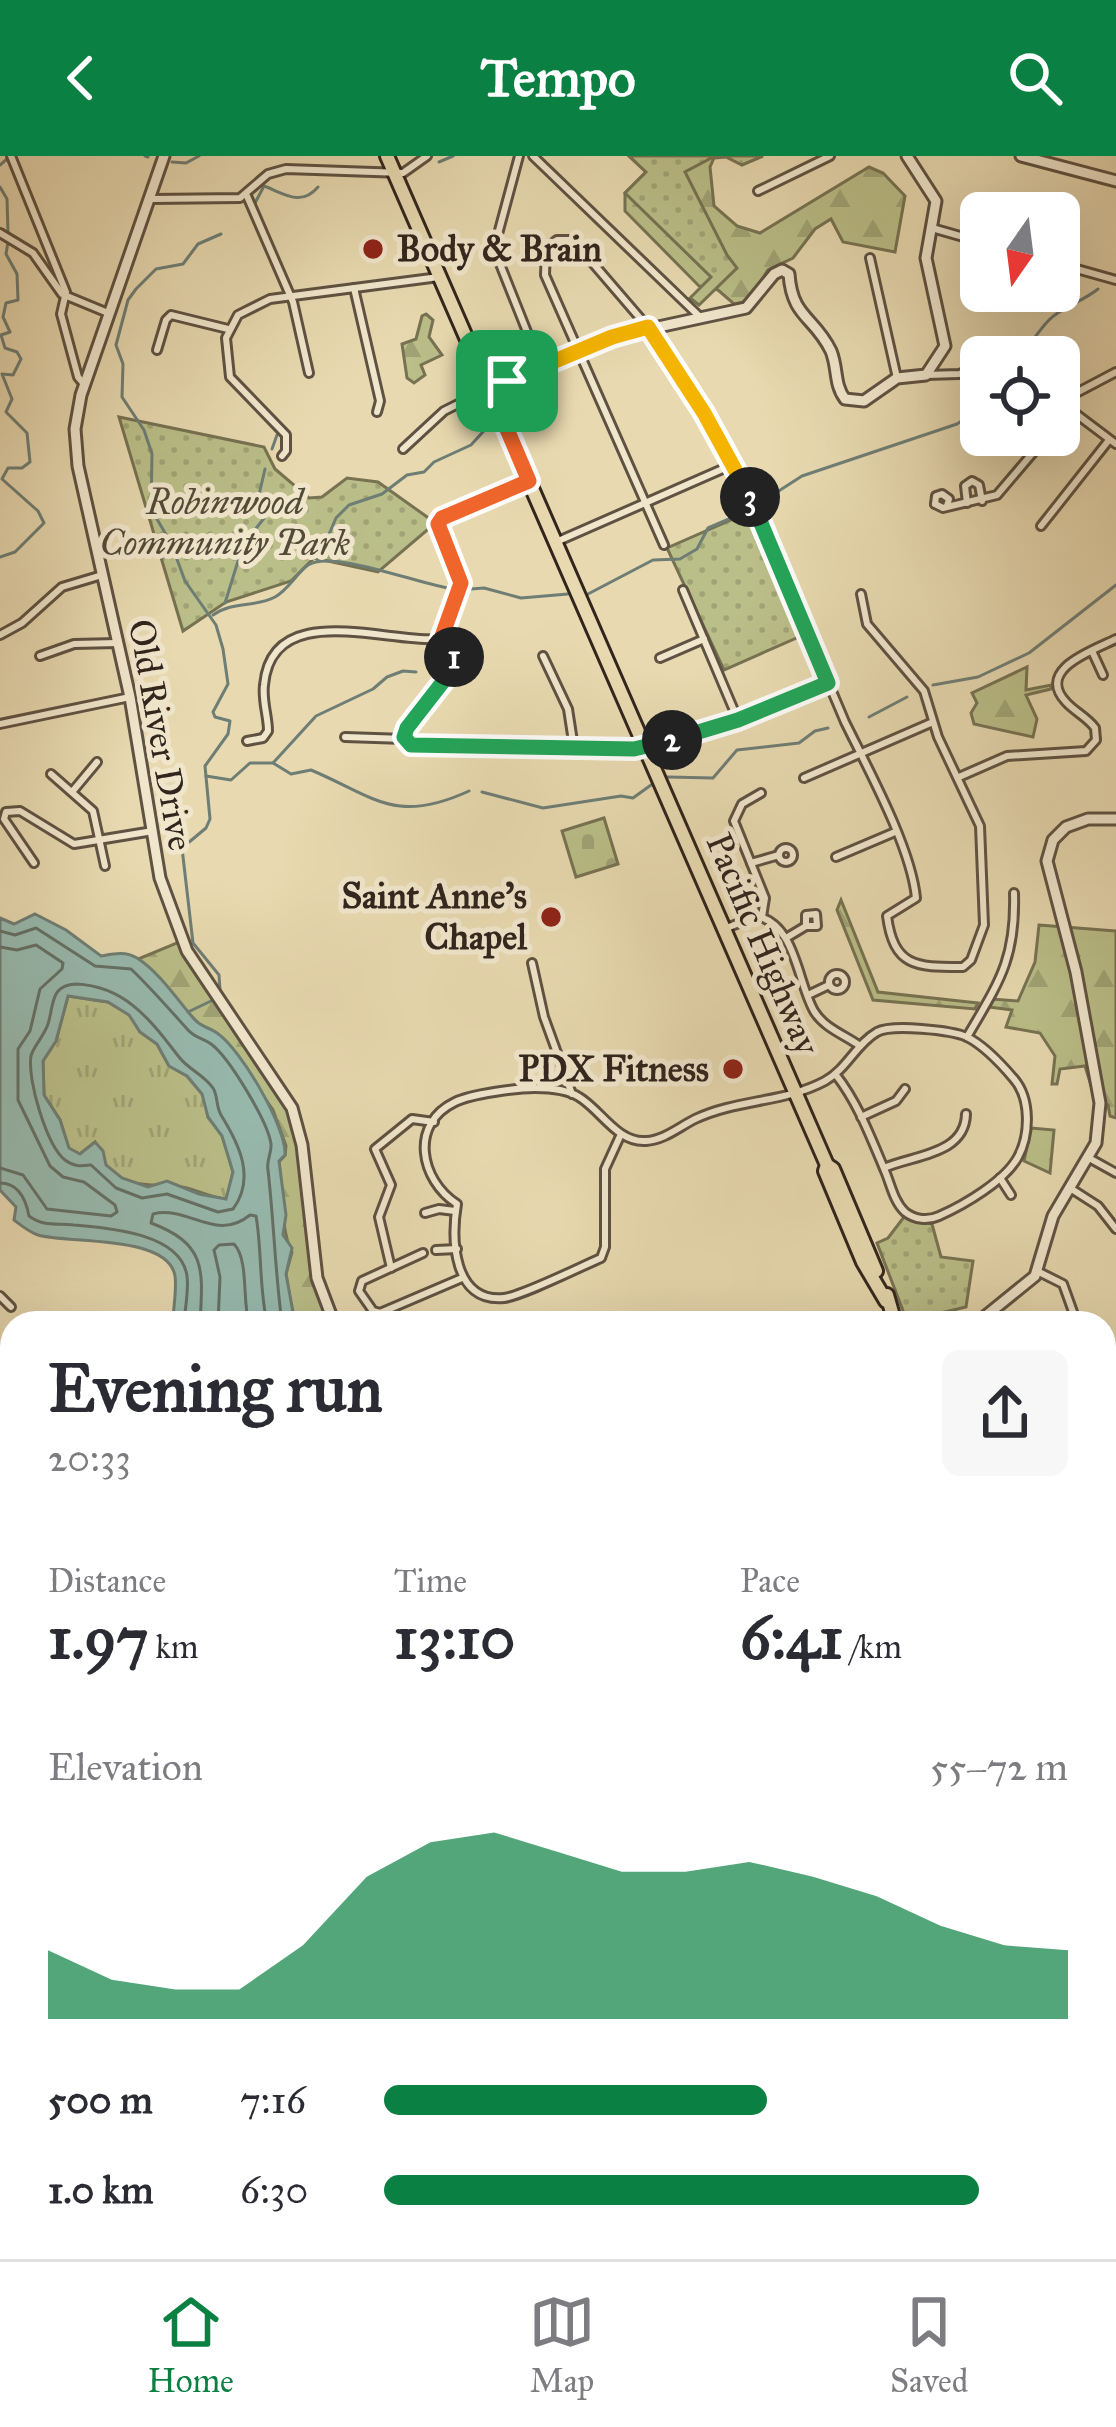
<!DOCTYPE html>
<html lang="en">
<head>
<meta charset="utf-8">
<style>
  body { margin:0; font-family:"IM FELL Great Primer",serif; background:#f7f7f7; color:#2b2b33; height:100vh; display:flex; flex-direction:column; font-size:45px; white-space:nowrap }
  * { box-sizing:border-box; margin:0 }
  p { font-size:39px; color:#7c7c81 }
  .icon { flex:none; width:66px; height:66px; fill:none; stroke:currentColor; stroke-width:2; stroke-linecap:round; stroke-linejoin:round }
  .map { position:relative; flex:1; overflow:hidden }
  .side { position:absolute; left:0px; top:1155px; width:1116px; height:948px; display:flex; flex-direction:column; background:#fff; border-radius:36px 36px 0 0; box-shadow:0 12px 48px #0002 }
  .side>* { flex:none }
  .needle { width:78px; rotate:194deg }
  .buttons { position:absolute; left:960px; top:36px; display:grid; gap:24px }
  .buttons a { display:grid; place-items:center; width:120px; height:120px; border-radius:18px; background:#fff; box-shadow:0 12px 48px #0002; font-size:60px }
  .pin { position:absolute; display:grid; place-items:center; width:102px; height:102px; color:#fff; margin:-51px; border-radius:24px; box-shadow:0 6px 18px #0006 }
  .km { position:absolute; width:60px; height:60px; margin:-30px; border-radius:50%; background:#222; color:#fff; font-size:33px; line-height:60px; text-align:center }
  .round { display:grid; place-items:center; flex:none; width:126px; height:126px; border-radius:18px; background:#f7f7f7 }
  .summary { display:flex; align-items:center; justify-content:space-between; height:204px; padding:0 48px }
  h1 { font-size:66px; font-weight:800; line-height:90px }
  .figures { display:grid; grid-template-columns:repeat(3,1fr); gap:18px; height:204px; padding:12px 48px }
  .figures div { display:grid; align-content:center }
  .figures b { font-size:60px; font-weight:800 }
  .figures small { font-size:33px; font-weight:400 }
  .figures p { font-size:33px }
  .chart { height:336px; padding:24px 48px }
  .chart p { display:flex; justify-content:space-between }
  .chart svg { width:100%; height:216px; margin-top:12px; fill:#0b8043; opacity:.7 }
  ul { padding:0 48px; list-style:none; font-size:39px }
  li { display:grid; grid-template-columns:192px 144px 1fr; align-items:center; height:90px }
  li i { height:30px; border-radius:15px; background:#0b8043 }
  header { display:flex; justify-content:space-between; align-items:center; height:156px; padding:0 48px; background:#0b8043; color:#fff; font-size:54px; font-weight:800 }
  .menu { display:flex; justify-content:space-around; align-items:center; height:168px; border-top:3px solid #e1e1e2; background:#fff; font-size:33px; color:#7c7c81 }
  .menu a { display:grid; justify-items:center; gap:6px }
  .menu .active { color:#0b8043 }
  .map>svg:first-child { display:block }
  .grass { fill:url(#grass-tufts); stroke:#767252; stroke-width:3 }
  .forest { fill:url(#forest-firs); stroke:#767252; stroke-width:3 }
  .cemetery { fill:url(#cemetery-stones); stroke:#767252; stroke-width:3 }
  .park { fill:url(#park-dots); stroke:#767252; stroke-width:3 }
  .water { fill:#97baaf; stroke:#6e7e75; stroke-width:3; fill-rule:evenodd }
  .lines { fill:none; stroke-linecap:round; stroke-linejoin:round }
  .shore { stroke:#647066; stroke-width:3 }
  .stream { stroke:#6e7e75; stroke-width:3 }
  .minor-casing { stroke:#5f5242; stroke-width:12 }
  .tertiary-casing { stroke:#5f5242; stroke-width:15 }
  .primary-casing { stroke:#31251d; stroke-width:18 }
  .minor { stroke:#f0e6cc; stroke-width:6 }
  .tertiary { stroke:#f0e6cc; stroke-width:9 }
  .primary { stroke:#e8d9b0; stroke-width:12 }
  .split-1-casing { stroke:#fff; stroke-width:24 }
  .split-2-casing { stroke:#fff; stroke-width:24 }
  .split-3-casing { stroke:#fff; stroke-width:24 }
  .split-4-casing { stroke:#fff; stroke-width:24 }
  .split-1 { stroke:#f0652b; stroke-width:15 }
  .split-2 { stroke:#22a559; stroke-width:15 }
  .split-3 { stroke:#22a559; stroke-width:15 }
  .split-4 { stroke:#f5b400; stroke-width:15 }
  .poi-dot { fill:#8f2418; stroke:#f0e6cc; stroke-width:4.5 }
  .labels { text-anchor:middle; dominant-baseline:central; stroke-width:10; stroke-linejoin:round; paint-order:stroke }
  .poi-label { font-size:36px; font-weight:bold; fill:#31251d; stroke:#f0e6cc; text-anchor:end }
  .park-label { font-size:36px; font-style:italic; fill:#534b38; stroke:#f0e6cc }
  .street-label { font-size:36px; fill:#31251d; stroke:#f0e6cc }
</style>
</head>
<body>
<header><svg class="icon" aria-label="back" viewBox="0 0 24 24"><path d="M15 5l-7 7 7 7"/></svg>Tempo<svg class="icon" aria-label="search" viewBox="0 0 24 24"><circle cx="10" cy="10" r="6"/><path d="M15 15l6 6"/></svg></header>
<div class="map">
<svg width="1116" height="2103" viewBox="0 0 1116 2103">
  <defs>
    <pattern id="grass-tufts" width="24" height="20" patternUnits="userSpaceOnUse" patternTransform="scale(3)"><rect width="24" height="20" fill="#babe88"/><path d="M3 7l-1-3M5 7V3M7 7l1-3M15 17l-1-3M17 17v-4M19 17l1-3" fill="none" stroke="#a0a375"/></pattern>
    <pattern id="forest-firs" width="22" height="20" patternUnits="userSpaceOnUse" patternTransform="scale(3)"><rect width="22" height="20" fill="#babe88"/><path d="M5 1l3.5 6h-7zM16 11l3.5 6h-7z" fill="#a0a375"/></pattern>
    <pattern id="cemetery-stones" width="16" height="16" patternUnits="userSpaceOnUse" patternTransform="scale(3)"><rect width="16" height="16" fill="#babe88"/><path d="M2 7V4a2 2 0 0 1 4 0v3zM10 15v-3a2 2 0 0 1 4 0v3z" fill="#a0a375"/></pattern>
    <pattern id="park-dots" width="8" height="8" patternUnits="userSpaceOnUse" patternTransform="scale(3)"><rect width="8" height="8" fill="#babe88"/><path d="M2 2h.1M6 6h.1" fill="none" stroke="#a0a375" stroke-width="1.8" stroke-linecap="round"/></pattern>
  </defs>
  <rect width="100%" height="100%" fill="#e8d9b0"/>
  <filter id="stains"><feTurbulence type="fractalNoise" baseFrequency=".00167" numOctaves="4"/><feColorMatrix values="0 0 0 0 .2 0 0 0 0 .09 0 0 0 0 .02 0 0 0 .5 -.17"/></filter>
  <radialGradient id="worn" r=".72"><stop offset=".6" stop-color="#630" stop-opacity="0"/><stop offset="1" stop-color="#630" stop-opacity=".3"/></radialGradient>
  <g class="grass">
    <path d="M68,840L108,846L130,859L140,876L157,888L169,910L187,920L204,940L208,961L222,979L233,1016L227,1043C211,1042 198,1034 182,1031C157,1027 127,1034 108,1012C103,1005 100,993 95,986L80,998L69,993L60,964L44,939L43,905L56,885Z"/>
    <path d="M1031,972L1054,974L1050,1017L1024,1005Z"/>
  </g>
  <g class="forest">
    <path d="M629,0H763L742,9L726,1L714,2L710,11L714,50L737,70L760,77L869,11L883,17L905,40L895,96L843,86L831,63L815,73L793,102L768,114L748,145L734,148L718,134L699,130L625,55V37L646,16Z"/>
    <path d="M426,158L433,164L429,181L442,199L421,209L425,219L414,227L407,222L402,188L416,183L422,160Z"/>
    <path d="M1027,511L1026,534L1051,529V533L1026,539L1037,563L1033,581L974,568L971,557L977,547L972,537Z"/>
    <path d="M841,744L878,836L978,847L975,853L873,844L837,754Z"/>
    <path d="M1039,769L1116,775V962L1110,960L1108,949H1097L1085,910L1060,913L1057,928H1052L1055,900L1040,877L1006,871L1012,854L989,851L992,843L1018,845L1035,806Z"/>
    <path d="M179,786L282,939L296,970L312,1101L332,1167L294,1166L286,1118L292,1096C281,1078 282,1030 279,1006L285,999L286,990L273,954L231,894L218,878L198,867L138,803Z"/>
  </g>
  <path class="cemetery" d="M604,662L618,708L576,721L562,675Z"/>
  <g class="park">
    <path d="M629,0H715L685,16L727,99L737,112L699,149L690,142L711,121L625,37L646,16Z"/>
    <path d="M119,261L264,291L275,313L309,342L322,341L347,322L378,326L430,363L432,370L378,416L314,402L291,425L226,446L183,475Z"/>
    <path d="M747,357L801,480L724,514L667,392Z"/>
    <path d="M904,1061L932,1068L941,1101L973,1105L966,1151L907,1165L877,1087L888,1082Z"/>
  </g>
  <g class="water">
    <path d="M35,758L66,774L101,800C113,798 125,795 137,802C159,816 177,843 194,863C202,872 209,871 217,877C242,894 287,973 285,999L279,1005L286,1059L283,1079L292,1092L286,1118L295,1167H173C173,1152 177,1134 175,1120C168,1078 67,1088 38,1079C29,1076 22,1070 14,1064L16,1051L0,1034V762L14,768ZM68,840L108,846L129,859L140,876L157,888L169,910L187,920L202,938L208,961L222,980L233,1016L226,1043L199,1038L167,1025L148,1031L122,1022L106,1009L103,995L95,986L80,998L69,992L60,964L44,939L43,905L56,885Z"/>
    <path d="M428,2091H512L509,2103H424Z"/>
    <path d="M618,2091H797L793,2103H615Z"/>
  </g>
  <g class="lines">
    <g class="shore">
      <path d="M0,775L15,779L36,772L95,810L131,813C151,832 169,853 188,874C195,882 203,882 211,888C229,901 268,966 271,988C272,996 266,1005 268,1014C274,1067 275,1115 282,1167"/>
      <path d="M0,791L17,794L36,789L63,807L62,813L40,833L30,875L18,893V944L50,1010L63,1021L84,1026L115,1049L117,1056L111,1060L47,1053L23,1019L0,1012"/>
      <path d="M76,828C126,830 151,865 179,901C188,913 204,919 213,932C218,940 216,951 221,959C239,988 256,1022 233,1053L218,1056L167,1038L142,1042L116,1032L91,1009C81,1010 74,1011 65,1004C47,990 27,924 31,900C33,891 44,880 48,868C54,849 50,829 76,828Z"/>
      <path d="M0,1027C19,1027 26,1044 29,1060C44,1071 56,1067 74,1069C108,1072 181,1077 187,1120C189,1134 185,1152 184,1167"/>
      <path d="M200,1167C203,1114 207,1088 151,1067L153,1058C188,1049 216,1087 250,1059L256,1060C262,1094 259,1131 267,1167"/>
      <path d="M218,1167L220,1121L214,1094L219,1089L234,1088C249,1104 242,1144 249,1167"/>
    </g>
    <g class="stream">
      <path d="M145,0L148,1"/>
      <path d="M172,6L186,7L199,0"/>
      <path d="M439,6L453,0"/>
      <path d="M0,9L7,3"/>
      <path d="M0,31L7,43L8,77"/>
      <path d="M255,47L264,30C285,38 301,51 318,31"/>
      <path d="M1017,201C1031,190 1037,176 1049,164C1060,152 1082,146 1098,133"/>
      <path d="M272,293L277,279"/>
      <path d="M760,347L802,320L957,268L981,252"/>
      <path d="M0,401L15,396L44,367L38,355L2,323L8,312H22L30,306L27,277L6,256L12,243L2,218L13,219L21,203L17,196L5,192L1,179L10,176L3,161L6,147L18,144L17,118L6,98L8,86"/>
      <path d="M318,404L336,362L349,349L382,338L407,319L424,316L434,306L471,289L491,267"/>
      <path d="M471,433L484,432L521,442L568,438"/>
      <path d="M588,438L653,404L680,403L697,393L708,372L743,357"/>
      <path d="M225,447L243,389L265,361L258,343L265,313"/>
      <path d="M213,459C232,445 254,452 275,441C289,433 296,418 308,409C332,393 421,429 453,433"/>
      <path d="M933,529L978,521L1029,497L1116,429"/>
      <path d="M869,561L907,541"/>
      <path d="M273,607L316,560L373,533L387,521L403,515L416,516"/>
      <path d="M206,620L231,624L250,607H273L291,618L311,614C375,641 395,669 469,635"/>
      <path d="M668,621L713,622L737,594L799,587L815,575L828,572"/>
      <path d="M482,636L543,652L621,640L633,642L651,629"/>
      <path d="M220,834L219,819L193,787L182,692L206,672L210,663L205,610L228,578L230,565L215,561L213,556L228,528L223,493L216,469L185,425L171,387L151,353L152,298L144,274L122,241L123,208L116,189L128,144L136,133L156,113L183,108L198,88L221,78"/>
      <path d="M188,856L211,845"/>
      <path d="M0,1595L12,1591"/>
      <path d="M268,2091L275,2103"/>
    </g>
    <g class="minor-casing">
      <g id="minor">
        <path d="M11,0L66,136L61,158L78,221L84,228"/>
        <path d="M519,0L494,93L541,211"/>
        <path d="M533,0L700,161"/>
        <path d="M758,35L830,0"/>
        <path d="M247,40L293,146L309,217"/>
        <path d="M151,43L240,42L268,18L286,13L403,17L427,0"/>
        <path d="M932,72L981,86"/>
        <path d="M0,77L33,97L62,138L108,157"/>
        <path d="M870,102L897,222"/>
        <path d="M1059,108L1116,124"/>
        <path d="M354,132L380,245L377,256"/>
        <path d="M157,194L166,164L171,159L228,173"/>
        <path d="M926,219L959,218L981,211"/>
        <path d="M1059,245L1116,288"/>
        <path d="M1061,245L1116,216"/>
        <path d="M1059,265L1069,253"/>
        <path d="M403,293L444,255L486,234"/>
        <path d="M282,300L286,295V279L230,221L226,182L238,159L270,143L439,121"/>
        <path d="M967,347L965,330L972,325L979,329L982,345"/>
        <path d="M935,348L943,352L997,339L1048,279"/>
        <path d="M935,348L936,340L942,338L949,343L947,350"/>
        <path d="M1041,370L1109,284"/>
        <path d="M556,386L734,308"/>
        <path d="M664,389L545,119L546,93L557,84H569L579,91L652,176L741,320L845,566C868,613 911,691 916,742L887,760C894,812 917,811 963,811L971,804L984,769L980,670L938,581L924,535L867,468L861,438"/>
        <path d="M683,434L738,564"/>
        <path d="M0,479L22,467L62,431L102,419"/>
        <path d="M441,483L461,427L438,368L441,362L528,325"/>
        <path d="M1092,495L1103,519"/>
        <path d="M40,500L74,488L118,487"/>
        <path d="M543,500L568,553L574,592"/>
        <path d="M660,502L704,483"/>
        <path d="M0,568L130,541"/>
        <path d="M345,581L405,583"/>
        <path d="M247,585L263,582L268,575C268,560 262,545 264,529C272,442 387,488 441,483C477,507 418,554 405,578L409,587L419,591L646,592L738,564L827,528"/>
        <path d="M51,618L93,655L105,710"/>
        <path d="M959,621L1007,600L1086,595L1096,584L1095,572C1087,561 1075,556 1066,546C1035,513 1094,494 1116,483"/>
        <path d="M804,622L933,566"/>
        <path d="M72,636L97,606"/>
        <path d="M761,637L742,648L734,665L765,742L762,761"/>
        <circle cx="786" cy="699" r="7"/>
        <path d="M836,701L895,676"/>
        <path d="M34,707L4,663L6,656L20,655L74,688L153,675"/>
        <path d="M751,707L779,699"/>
        <path d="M724,773L757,760C796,769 797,825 814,855C824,872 845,879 860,890"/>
        <path d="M786,782L806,770H817L816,758L806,759V770"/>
        <path d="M532,807L544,861L572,938"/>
        <circle cx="837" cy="826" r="8"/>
        <path d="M808,839L829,829"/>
        <path d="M967,881C999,826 1016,803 1014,737"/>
        <path d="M861,961L896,945L905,933"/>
        <path d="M621,978L605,1013V1091L601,1102C580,1111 522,1140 504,1142C453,1147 451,1083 457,1048C420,1024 409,968 455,946C471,938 517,932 535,932C549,932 568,934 579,941C601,954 617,987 646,985C664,984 679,971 695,963C737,943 784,947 825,925C847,913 856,888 877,876C892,868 951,874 967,881C983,889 1003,910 1014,923C1031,943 1030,979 1018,1001C1005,1025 964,1049 939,1060C928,1065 915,1064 905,1056C894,1046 891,1029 885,1015C871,982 858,947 836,919"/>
        <path d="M1089,1002L1116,1017"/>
        <path d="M884,1012C913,999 965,999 966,958"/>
        <path d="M1000,1022L1011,1039"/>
        <path d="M1070,1032L1098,1050L1116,1073"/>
        <path d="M425,1057L439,1053L455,1055"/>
        <path d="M436,1094L457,1093"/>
        <path d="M423,1097L362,1125L359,1135L373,1155L380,1157L462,1122"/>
        <path d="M391,1112L379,1061L391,1029L375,993L412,963L434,966"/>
        <path d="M1037,1115L1063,1128L1077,1167"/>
        <path d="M0,1140L11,1151"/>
        <path d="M0,1212L12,1210"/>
        <path d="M1104,1257L1116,1293"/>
        <path d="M8,1484L12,1490"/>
        <path d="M1104,1527L1116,1529"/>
        <path d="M0,1560L12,1554"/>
        <path d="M0,1616L12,1645"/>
        <path d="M0,1722L12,1723"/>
        <path d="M1104,1759L1116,1711"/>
        <path d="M1104,1779L1116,1782"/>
        <path d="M0,1833L12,1836"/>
        <path d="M1104,1840L1116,1843"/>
        <path d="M0,1893L12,1896"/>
        <path d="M1018,2091L1049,2103"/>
        <path d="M282,2092L311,2103"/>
        <path d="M124,2103L127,2091"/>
        <path d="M368,2103L370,2091"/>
        <path d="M553,2103L558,2091"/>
        <path d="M892,2103L897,2091"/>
        <path d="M990,2103L995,2091"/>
      </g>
    </g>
    <g class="tertiary-casing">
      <g id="tertiary">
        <path d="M164,0L81,239L75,273L78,310L130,541L160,722L187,795L292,952L302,989L317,1122L334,1167"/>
        <path d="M1021,0L1116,25"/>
        <path d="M490,233L612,181L746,152L774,118L782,114L789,118C792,162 814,160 831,195C838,212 834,229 845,243L864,245L897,222L926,219L945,190L926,102L936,45L907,0"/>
        <path d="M977,1167L1035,1120L1053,1060L1096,987L1100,947L1076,816L1047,705L1053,684L1066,671L1088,663H1116"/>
        <path d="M1104,1351L1116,1353"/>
        <path d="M0,1391L12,1399"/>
        <path d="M1104,1923L1116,1916"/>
        <path d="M0,1972L12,1921"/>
      </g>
    </g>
    <g class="primary-casing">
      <g id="primary">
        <path d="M387,0L827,1009L825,1015L863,1106L886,1145"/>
        <path d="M827,1009L833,1013L876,1115"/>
        <path d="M887,1139L895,1167"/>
        <path d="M1104,1937L1116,1974"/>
        <path d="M1104,2103L1116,2064"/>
      </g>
    </g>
    <use href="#minor" class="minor"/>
    <use href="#tertiary" class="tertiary"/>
    <use href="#primary" class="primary"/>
  </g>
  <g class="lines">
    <g class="split-1-casing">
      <path id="split-1" d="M454,501L452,491L441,483L461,427L438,368L442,362L529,325L490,233L507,225"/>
    </g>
    <g class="split-2-casing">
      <path id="split-2" d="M454,501L449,518L407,572L404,581L411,589L634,593L672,584"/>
    </g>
    <g class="split-3-casing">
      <path id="split-3" d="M672,584L738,564L828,527L750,341"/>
    </g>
    <g class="split-4-casing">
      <path id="split-4" d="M507,225L612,181L648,171L704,257L750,341"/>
    </g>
    <use href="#split-1" class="split-1"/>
    <use href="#split-2" class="split-2"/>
    <use href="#split-3" class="split-3"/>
    <use href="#split-4" class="split-4"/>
  </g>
  <g class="poi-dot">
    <circle cx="373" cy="93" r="12"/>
    <circle cx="551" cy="761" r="12"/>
    <circle cx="733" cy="913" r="12"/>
  </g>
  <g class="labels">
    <g class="poi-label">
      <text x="397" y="93" text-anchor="start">Body &amp; Brain</text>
      <text x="527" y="740">Saint Anne's<tspan x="527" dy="41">Chapel</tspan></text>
      <text x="709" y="913">PDX Fitness</text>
    </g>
    <g class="park-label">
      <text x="225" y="346">Robinwood<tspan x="225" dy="41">Community Park</tspan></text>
    </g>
    <g class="street-label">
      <text transform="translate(161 579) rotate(80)">Old River Drive</text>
      <text transform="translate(763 788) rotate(67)">Pacific Highway</text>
    </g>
  </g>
  <rect width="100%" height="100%" filter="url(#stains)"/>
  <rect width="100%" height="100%" fill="url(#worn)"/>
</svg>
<div class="buttons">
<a><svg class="needle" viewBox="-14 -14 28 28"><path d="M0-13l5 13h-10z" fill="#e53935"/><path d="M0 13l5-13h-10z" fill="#7c7c81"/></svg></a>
<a><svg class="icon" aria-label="locate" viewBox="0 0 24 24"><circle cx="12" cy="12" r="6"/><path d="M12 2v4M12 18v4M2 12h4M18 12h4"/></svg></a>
</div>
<div class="pin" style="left:507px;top:225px;background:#1e9e55"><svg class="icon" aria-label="arrive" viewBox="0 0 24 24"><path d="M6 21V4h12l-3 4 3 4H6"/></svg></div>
<b class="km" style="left:454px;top:501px">1</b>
<b class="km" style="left:672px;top:584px">2</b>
<b class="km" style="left:750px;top:341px">3</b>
<section class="side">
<div class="summary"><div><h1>Evening run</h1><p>20:33</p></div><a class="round"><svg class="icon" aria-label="share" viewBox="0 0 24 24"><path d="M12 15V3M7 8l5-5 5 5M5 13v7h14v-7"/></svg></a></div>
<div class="figures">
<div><p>Distance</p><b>1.97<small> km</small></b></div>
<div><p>Time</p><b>13:10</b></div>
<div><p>Pace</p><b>6:41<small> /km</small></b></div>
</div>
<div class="chart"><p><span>Elevation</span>55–72 m</p>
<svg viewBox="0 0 160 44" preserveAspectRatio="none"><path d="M0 44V30L10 36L20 38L30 38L40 29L50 15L60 8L70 6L80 10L90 14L100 14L110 12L120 15L130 19L140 25L150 29L160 30V44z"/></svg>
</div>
<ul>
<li><b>500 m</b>7:16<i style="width:56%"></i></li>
<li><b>1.0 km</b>6:30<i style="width:87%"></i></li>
</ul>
</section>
</div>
<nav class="menu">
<a class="active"><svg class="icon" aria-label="home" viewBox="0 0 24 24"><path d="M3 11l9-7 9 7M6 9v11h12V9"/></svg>Home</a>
<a><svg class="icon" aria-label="map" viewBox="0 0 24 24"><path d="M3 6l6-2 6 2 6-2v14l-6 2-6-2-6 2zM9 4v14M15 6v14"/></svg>Map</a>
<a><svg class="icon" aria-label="saved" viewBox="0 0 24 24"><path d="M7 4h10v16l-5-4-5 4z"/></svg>Saved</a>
</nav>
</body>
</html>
